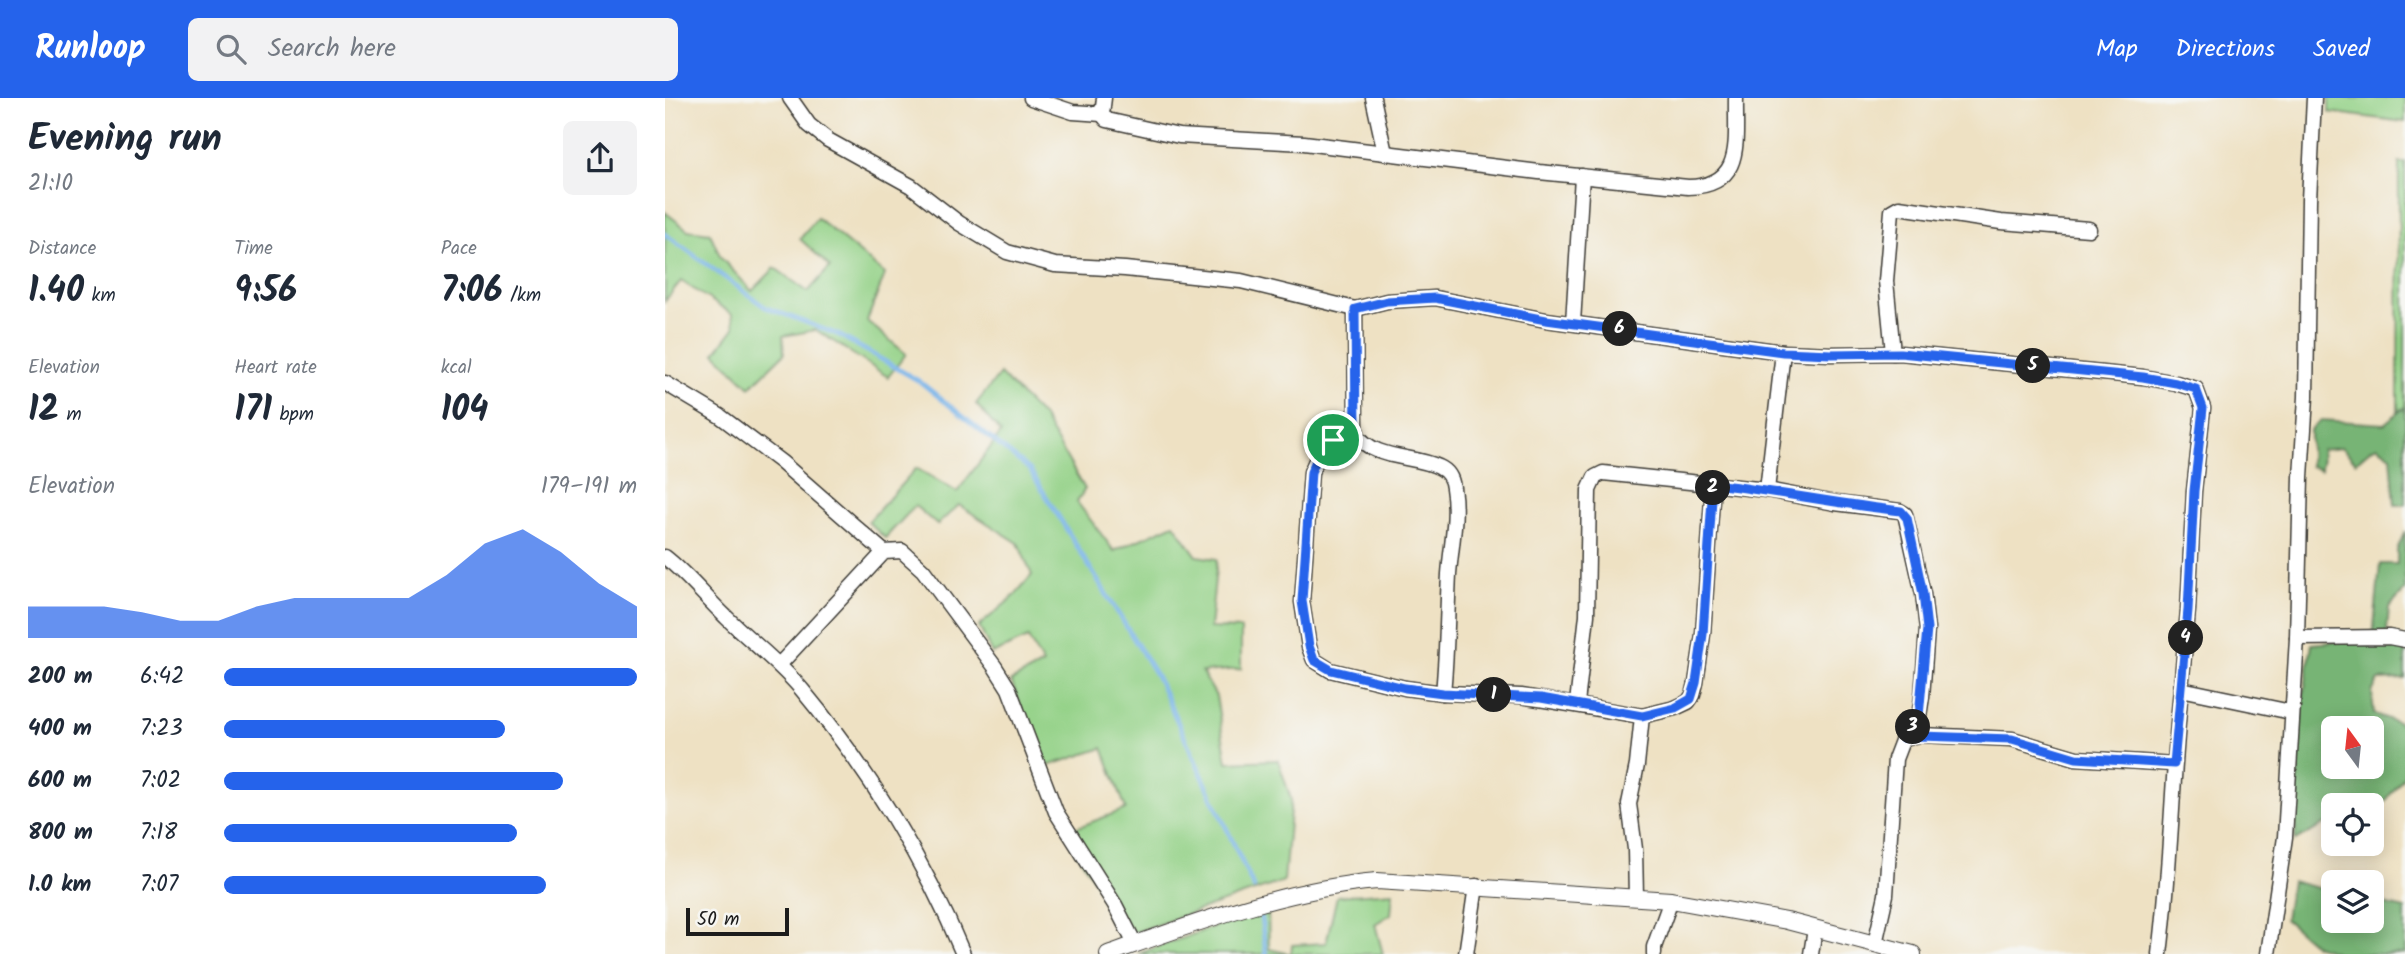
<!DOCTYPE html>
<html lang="en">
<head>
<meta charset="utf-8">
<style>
  body { margin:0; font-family:Kalam,sans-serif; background:#f2f2f3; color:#1f2937; height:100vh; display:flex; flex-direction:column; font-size:26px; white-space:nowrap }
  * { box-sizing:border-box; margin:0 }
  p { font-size:23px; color:#747a83 }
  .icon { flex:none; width:38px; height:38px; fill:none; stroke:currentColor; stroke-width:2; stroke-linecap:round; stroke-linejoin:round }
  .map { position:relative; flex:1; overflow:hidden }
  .sheet { display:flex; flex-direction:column; background:#fff; width:665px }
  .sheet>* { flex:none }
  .needle { width:46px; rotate:345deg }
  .controls { position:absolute; left:1656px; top:618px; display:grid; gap:14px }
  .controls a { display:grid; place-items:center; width:63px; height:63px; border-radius:10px; background:#fff; box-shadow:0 4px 18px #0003; font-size:35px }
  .scale { position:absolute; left:21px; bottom:18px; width:103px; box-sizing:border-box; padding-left:7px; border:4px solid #1c1c1c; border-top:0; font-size:19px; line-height:24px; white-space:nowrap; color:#1c1c1c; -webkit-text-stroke:5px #f6f6f2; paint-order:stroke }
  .pin { position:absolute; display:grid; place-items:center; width:60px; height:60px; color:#fff; margin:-30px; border:4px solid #fff; border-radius:50%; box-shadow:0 2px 7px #0007 }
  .km { position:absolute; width:35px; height:35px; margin:-18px; border-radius:50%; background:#222; color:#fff; font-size:19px; line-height:35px; text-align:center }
  .round { display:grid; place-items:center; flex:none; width:74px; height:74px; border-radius:10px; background:#f2f2f3 }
  .headline { display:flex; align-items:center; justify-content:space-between; height:119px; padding:0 28px }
  h1 { font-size:38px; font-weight:700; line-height:52px }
  .figures { display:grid; grid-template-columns:repeat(3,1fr); gap:10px; height:119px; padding:7px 28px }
  .figures div { display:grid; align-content:center }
  .figures b { font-size:35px; font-weight:700 }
  .figures small { font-size:19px; font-weight:400 }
  .figures p { font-size:19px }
  .chart { height:196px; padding:14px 28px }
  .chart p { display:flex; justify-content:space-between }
  .chart svg { width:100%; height:126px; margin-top:7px; fill:#2563eb; opacity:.7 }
  ul { padding:0 28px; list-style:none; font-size:23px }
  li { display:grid; grid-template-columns:112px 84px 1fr; align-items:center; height:52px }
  li i { height:18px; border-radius:9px; background:#2563eb }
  header { display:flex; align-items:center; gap:42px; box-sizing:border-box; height:98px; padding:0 35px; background:#2563eb; color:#fff }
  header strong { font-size:33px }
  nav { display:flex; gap:38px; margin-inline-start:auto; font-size:24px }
  .search { width:490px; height:63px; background:#f2f2f3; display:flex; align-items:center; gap:18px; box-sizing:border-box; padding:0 24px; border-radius:10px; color:#747a83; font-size:26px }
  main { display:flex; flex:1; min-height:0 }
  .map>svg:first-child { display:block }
  .green { fill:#94d288; stroke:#587752; stroke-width:2 }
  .forest { fill:#77b474; stroke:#4a6848; stroke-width:2; fill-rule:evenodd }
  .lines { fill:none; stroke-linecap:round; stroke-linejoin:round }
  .stream { stroke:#77b3e9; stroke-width:4.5 }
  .minor-casing { stroke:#3c3a35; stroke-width:17 }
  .tertiary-casing { stroke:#3c3a35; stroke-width:18 }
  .minor { stroke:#fff; stroke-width:14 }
  .tertiary { stroke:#fff; stroke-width:16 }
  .route-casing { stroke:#fff; stroke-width:14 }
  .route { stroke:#2563eb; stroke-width:9 }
</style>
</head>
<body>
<header>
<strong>Runloop</strong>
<div class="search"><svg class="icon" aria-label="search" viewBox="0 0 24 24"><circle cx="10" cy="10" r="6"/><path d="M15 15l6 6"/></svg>Search here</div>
<nav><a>Map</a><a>Directions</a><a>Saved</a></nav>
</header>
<main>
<section class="sheet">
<div class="headline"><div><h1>Evening run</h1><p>21:10</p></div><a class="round"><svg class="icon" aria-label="share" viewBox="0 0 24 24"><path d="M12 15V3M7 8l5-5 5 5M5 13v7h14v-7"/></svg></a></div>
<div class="figures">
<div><p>Distance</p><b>1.40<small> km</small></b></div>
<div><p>Time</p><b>9:56</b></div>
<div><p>Pace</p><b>7:06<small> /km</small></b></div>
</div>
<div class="figures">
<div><p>Elevation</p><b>12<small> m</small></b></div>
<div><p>Heart rate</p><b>171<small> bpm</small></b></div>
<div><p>kcal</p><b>104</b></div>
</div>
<div class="chart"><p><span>Elevation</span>179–191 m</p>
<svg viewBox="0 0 160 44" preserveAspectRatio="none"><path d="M0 44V33L10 33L20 33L30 35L40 38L50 38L60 33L70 30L80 30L90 30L100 30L110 22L120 11L130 6L140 14L150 25L160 33V44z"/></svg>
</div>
<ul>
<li><b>200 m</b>6:42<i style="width:100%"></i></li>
<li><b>400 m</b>7:23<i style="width:68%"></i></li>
<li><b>600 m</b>7:02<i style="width:82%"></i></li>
<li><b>800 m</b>7:18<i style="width:71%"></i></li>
<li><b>1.0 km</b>7:07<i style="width:78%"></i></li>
</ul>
</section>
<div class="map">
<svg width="1740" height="856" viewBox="0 0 1740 856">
  <rect width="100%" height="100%" fill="#f6f6f2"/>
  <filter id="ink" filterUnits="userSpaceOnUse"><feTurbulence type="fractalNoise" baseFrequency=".0143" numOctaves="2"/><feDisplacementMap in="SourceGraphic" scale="14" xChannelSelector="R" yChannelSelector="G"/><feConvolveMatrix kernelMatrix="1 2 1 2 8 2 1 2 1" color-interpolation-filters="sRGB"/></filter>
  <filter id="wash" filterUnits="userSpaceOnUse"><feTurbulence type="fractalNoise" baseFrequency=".00686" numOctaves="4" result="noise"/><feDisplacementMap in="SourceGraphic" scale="28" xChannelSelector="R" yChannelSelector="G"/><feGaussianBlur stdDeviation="1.57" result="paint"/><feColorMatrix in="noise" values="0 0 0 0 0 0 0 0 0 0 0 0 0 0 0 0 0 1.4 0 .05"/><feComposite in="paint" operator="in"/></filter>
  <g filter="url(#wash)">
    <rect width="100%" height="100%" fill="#eee1c3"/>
    <g class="green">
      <path d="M1664,0H1740V24L1664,14Z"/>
      <path d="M1734,65H1740V309L1733,313Z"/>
      <path d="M0,114L23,132L45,135L56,160L87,193L110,170L143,194L165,169L135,141L152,120L220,176L202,223L241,256L223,279L151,232L118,238L119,256L85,289L50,255L69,230L67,216L16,183L0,203Z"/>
      <path d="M335,276L377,318L420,391L412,404L449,453L509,426L532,458L552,461L545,530L576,531V571L537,574L551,598L562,664L613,662L626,701L619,783L462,837L400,734L461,711L438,650L380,669L346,583L378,566L363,540L327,556L314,528L348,499L367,477L353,445L294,407L272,427L250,408L220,440L203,424L251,370L292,394L336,335L311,306Z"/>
      <path d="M728,794L726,816L710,826L718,856H473L568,822L603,813L604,851L626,856L627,847L661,845L672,798Z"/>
    </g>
    <g class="forest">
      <path d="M1740,309V407H1730L1726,358L1712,348L1706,351L1691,364L1677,350L1657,352L1656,372L1645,368V332L1656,322L1719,326Z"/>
      <path d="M1740,433V492L1724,510L1721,544L1740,553V581L1714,582L1707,594L1709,616L1740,627V677L1716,709L1706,710V707H1668V722L1630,743L1635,619L1647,546L1708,540L1715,466H1732V452ZM1668,630H1706V668H1668Z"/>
      <path d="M1626,783L1668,794V822H1706V803L1740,811V856H1675L1650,847L1620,821Z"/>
    </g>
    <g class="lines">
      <g class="stream">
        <path d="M0,136L100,209L174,237L254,283L365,372L491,577L589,790"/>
        <path d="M595,813L601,856"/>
      </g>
    </g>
  </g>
  <g filter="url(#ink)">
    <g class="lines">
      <g class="minor-casing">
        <g id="minor">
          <path d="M125,0L144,27L163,42L246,88L294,125L342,154L390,167L460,171L576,183L690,211"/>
          <path d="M366,0L408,14L437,16"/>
          <path d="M439,0L437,16L442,22L514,38L639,45L874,74L1023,89C1080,88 1070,43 1071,0"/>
          <path d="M708,0L720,55"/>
          <path d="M908,225L917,78"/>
          <path d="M1118,254L1166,256L1235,255L1478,279L1511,285L1531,291L1538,310L1529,393L1523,512L1516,591L1626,614"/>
          <path d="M1228,255L1221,183L1227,113L1234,109L1336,124L1424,131"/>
          <path d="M0,285L55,318L116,364L219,454"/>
          <path d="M691,336L668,342L655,354L646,374L637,504L644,549L649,562L665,572L740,590L778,595L856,598L977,618L1010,610L1023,604L1028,597L1031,585L1038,536L1048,386"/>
          <path d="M0,459C22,476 41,500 61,519C86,544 115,565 138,593C202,670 260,763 298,856"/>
          <path d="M1632,540L1724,539L1740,542"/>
          <path d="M114,567L219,454L237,453L258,472L330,569L344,591L391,714L450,807L470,846"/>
          <path d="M778,595C782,555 782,516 784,476C786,448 793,418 788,390C787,380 783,373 774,369C747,356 710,363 691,336L690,211L722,203L770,200L881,222L1118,254L1102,392"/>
          <path d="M912,605L922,517L924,392L930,379L938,375L1102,392L1170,405L1235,413L1240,416L1258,496L1262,531L1257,599L1254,618L1238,640L1230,661L1221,797L1210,846"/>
          <path d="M1238,640L1255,637L1347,641L1411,660L1509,666"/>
          <path d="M971,799L970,751L964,706L972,667L977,618"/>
          <path d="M801,856L811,788"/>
          <path d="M989,856V849L1006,802"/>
          <path d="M1146,856L1150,831"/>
          <path d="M1495,856C1506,768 1507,680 1516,591"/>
          <path d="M1603,856L1620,739L1632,540L1636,379L1641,299L1644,102L1649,0"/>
        </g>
      </g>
      <g class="tertiary-casing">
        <path id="tertiary" d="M443,856C530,825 620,791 712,783L1006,802L1122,823L1248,856"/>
      </g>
      <use href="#minor" class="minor"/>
      <use href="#tertiary" class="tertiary"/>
    </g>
  </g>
  <g class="lines" filter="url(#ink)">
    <g class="route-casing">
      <path id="route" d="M770,200L881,222L1118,254L1166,256L1235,255L1478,279L1511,285L1531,291L1538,310L1529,393L1523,512L1509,666L1411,660L1347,641L1255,638L1238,640L1254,618L1262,531L1258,496L1242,420L1236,413C1173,406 1111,393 1048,386L1038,536L1031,585L1026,601L1010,610L977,618L876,600L778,595L740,590L666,572L649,562L644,548L637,503L646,374L655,354L668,342L691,336L690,211L722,203Z"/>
    </g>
    <use href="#route" class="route"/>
  </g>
</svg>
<div class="controls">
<a><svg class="needle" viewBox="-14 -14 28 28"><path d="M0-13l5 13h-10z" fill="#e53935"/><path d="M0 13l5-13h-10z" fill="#747a83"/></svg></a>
<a><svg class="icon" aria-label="locate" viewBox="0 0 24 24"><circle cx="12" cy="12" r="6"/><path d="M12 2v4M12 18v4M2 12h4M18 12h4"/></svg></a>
<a><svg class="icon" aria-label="layers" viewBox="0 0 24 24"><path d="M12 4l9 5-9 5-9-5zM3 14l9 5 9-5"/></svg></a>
</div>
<div class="scale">50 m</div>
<div class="pin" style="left:668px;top:342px;background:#1e9e55"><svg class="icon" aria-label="arrive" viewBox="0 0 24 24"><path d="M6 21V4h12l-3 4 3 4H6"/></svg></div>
<b class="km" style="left:829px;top:597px">1</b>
<b class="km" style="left:1048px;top:390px">2</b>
<b class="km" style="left:1248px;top:629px">3</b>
<b class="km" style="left:1521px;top:540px">4</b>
<b class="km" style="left:1368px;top:268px">5</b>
<b class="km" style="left:955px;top:231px">6</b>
</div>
</main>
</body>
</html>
